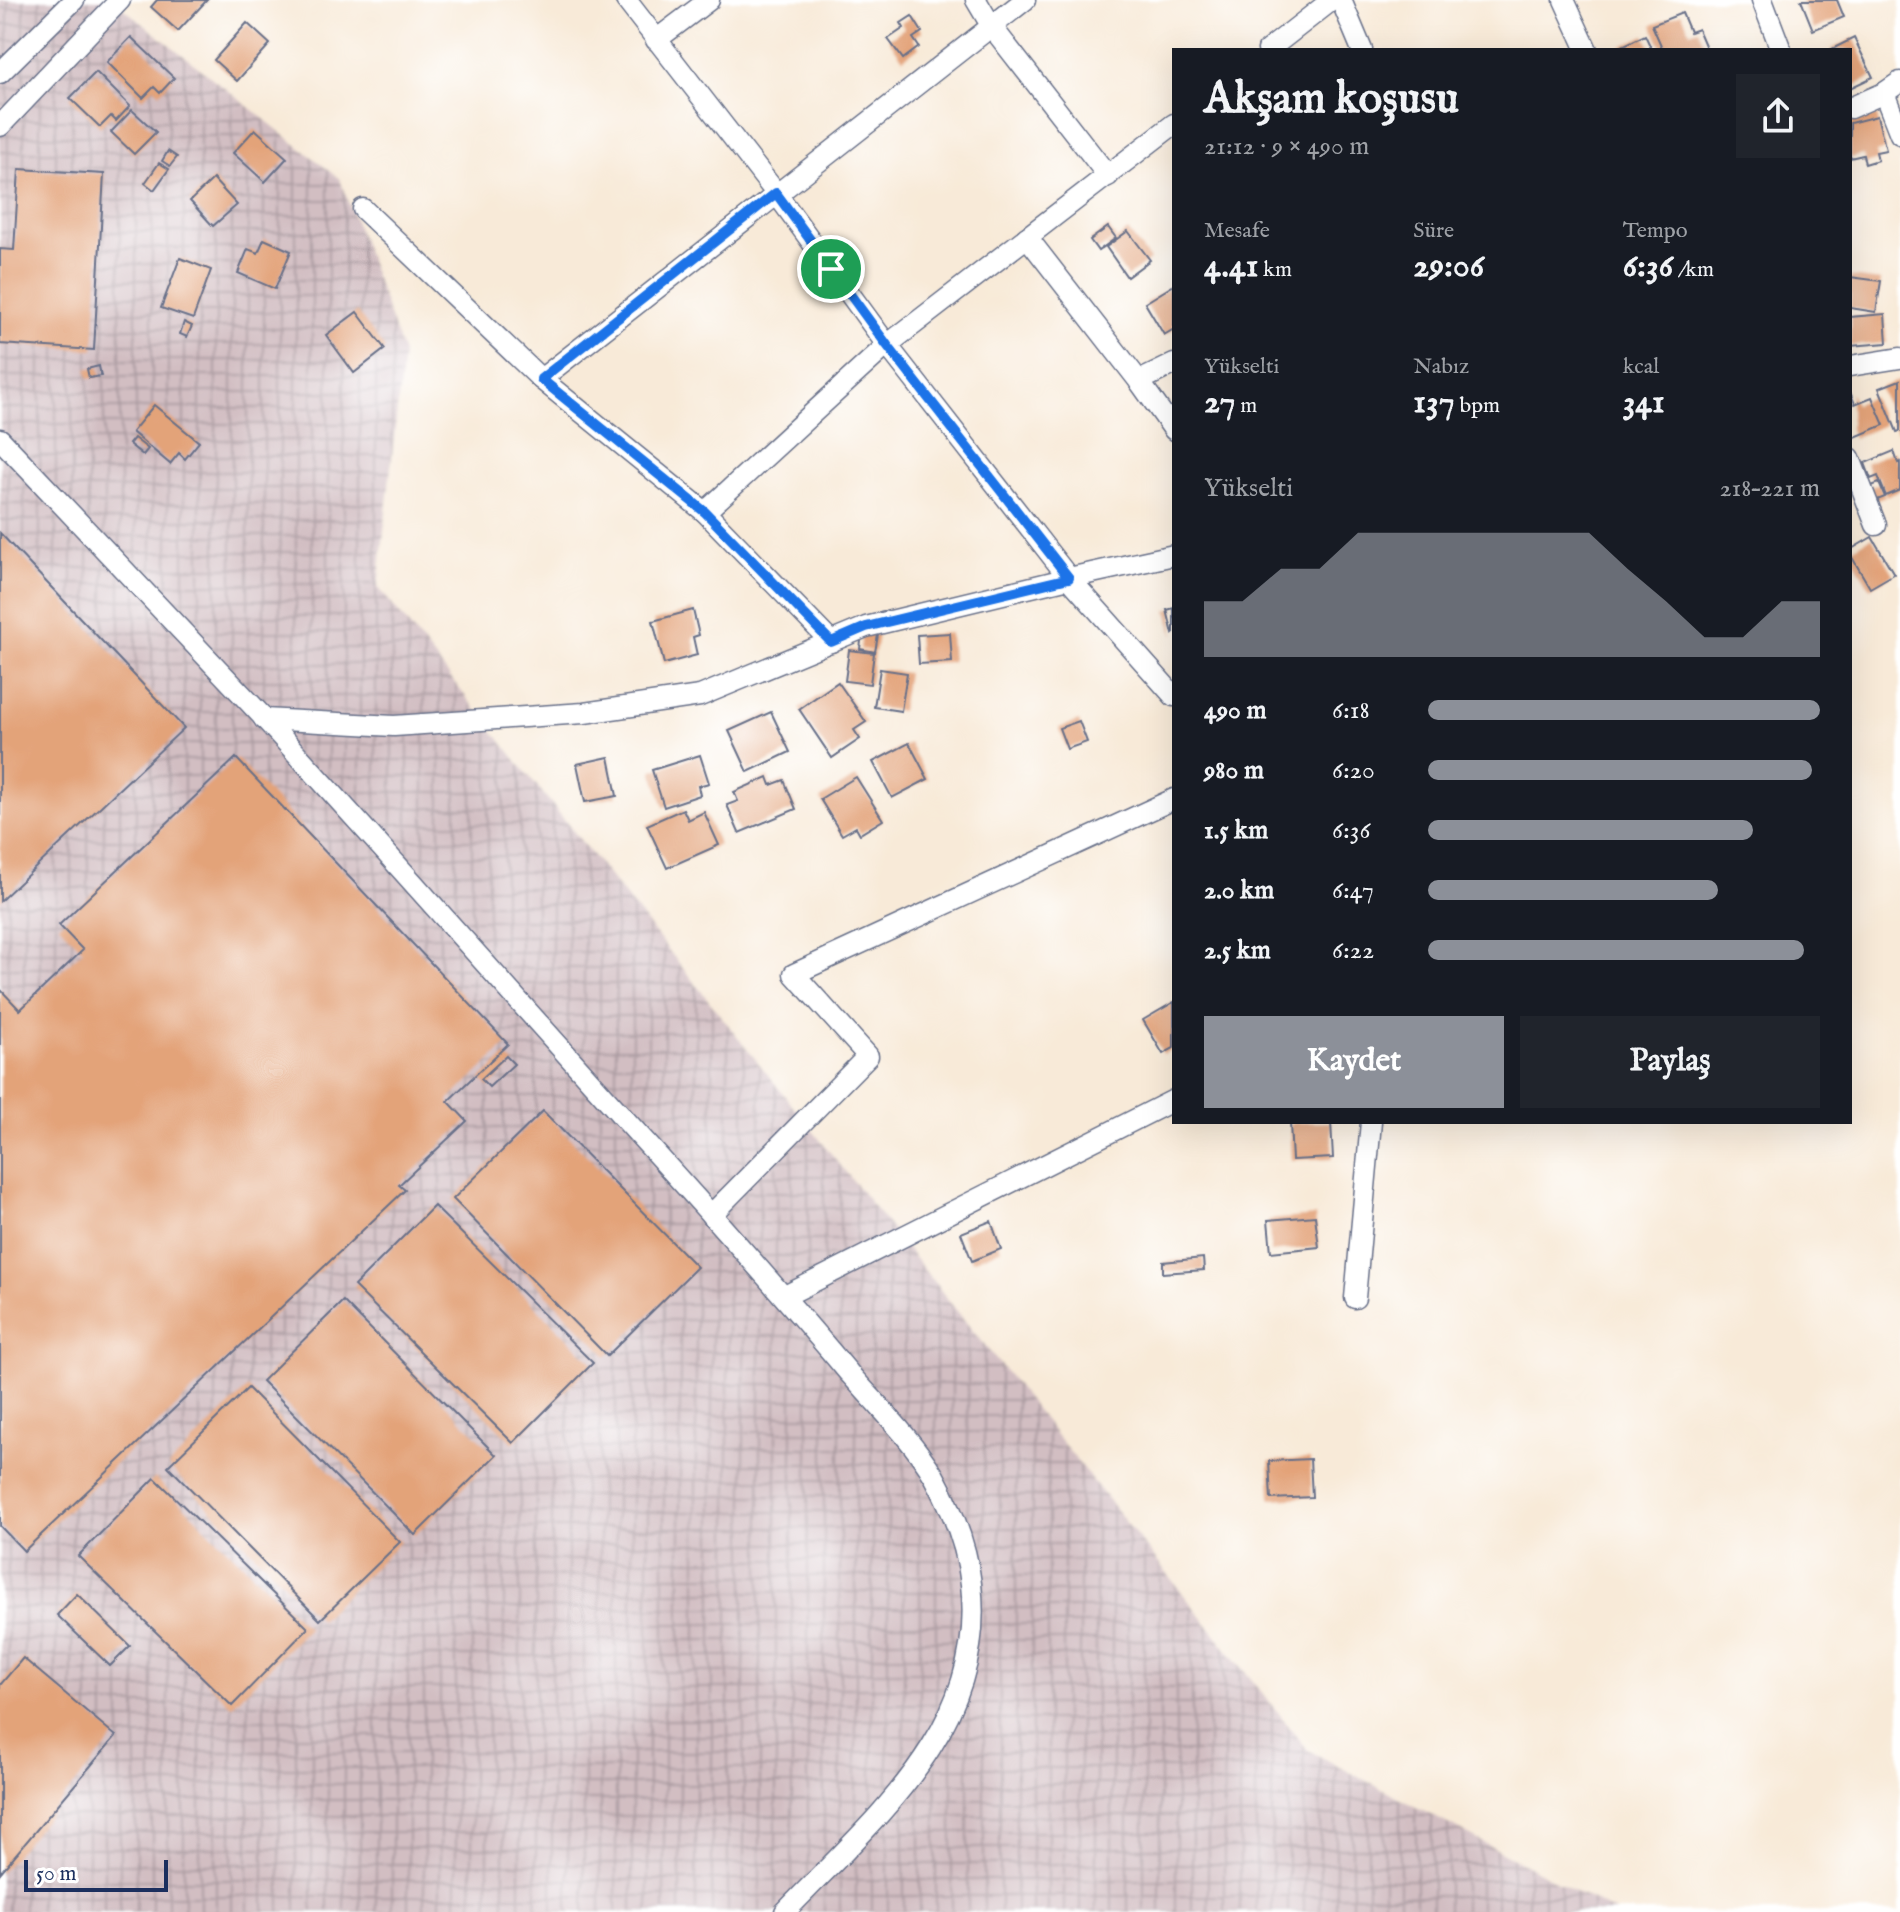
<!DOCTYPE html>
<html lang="tr">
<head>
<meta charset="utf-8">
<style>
  body { margin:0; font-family:"IM FELL English",serif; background:#20242c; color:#f1f3f6; height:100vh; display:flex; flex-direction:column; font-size:30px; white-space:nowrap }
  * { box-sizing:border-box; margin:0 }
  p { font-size:26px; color:#9ea1a6 }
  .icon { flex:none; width:44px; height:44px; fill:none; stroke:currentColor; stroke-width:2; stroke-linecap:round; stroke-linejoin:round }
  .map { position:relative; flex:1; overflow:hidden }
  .side { position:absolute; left:1172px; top:48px; width:680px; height:1076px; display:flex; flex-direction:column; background:#171b24; border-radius:0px; box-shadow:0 8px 32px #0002 }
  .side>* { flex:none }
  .scale { position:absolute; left:24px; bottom:20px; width:144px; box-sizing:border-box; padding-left:8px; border:4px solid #1b2f5e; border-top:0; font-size:22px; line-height:28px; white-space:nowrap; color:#1b2f5e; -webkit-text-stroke:6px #fff; paint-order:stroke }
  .pin { position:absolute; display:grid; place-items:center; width:68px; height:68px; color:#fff; margin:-34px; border:4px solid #fff; border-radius:50%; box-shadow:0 2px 8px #0007 }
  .round { display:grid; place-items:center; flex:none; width:84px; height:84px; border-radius:0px; background:#20242c }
  .headline { display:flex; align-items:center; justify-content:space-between; height:136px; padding:0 32px }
  h1 { font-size:44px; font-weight:700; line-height:60px }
  .stats { display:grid; grid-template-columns:repeat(3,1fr); gap:12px; height:136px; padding:8px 32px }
  .stats div { display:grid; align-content:center }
  .stats b { font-size:34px; font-weight:700 }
  .stats small { font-size:22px; font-weight:400 }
  .stats p { font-size:22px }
  .chart { height:224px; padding:16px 32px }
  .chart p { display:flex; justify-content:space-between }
  .chart svg { width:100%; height:144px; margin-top:8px; fill:#8c9099; opacity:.7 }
  .cta { display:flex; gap:16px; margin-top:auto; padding:16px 32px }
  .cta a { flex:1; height:92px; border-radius:0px; background:#8c9099; color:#fff; font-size:32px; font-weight:700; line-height:92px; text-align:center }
  .cta a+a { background:#20242c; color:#f1f3f6 }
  ul { padding:0 32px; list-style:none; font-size:26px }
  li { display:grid; grid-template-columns:128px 96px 1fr; align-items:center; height:60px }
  li i { height:20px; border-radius:10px; background:#8c9099 }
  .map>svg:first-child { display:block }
  .industrial { fill:url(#industrial-grid) }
  .building { fill:#e3a379 }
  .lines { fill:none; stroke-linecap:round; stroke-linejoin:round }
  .minor-casing { stroke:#687089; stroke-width:23 }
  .minor { stroke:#fff; stroke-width:20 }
  .route-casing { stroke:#fff; stroke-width:16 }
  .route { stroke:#1a73e8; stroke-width:10 }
</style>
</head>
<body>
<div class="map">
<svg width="1900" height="1912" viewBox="0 0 1900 1912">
  <defs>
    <pattern id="industrial-grid" width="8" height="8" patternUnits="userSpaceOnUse" patternTransform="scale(2)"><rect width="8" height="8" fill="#d2bec2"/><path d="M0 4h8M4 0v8" fill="none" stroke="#aa9ba1"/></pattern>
  </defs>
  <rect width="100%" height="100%" fill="#fff"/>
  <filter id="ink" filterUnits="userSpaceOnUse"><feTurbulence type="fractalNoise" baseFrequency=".0125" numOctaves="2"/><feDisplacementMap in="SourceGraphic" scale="16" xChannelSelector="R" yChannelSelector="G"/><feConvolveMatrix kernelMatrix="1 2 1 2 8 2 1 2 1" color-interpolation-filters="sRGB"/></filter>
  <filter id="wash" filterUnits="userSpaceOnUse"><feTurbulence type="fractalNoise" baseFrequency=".006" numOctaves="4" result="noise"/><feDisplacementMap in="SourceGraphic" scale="32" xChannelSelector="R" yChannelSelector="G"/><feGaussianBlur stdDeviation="1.8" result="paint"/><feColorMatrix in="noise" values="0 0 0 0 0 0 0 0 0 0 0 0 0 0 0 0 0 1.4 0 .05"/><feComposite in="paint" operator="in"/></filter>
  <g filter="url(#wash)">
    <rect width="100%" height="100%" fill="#f8ead8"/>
    <path class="industrial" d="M0,0H113L340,179L403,354L378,587L1308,1750L1615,1912H0Z"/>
    <g id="blocks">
      <g class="building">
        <path d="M157,0H207L178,31L151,7Z"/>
        <path d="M1801,0H1837L1844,17L1813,30Z"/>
        <path d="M1682,13L1690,32L1698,29L1707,50H1663L1652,25Z"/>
        <path d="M912,16L922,32L913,38L919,47L903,59L888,39L904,28L901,23Z"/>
        <path d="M247,23L270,44L237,81L214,60Z"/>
        <path d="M1645,35L1652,50H1614Z"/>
        <path d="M131,37L174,78L160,93L154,87L143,98L107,62Z"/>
        <path d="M1854,38L1873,77L1850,88V50H1830Z"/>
        <path d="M96,72L130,106L116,121L111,116L100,127L70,98Z"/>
        <path d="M132,110L156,132L134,154L111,132Z"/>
        <path d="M1877,116L1886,150L1876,152L1878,160L1865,164L1863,155L1850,158V123Z"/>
        <path d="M255,129L287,158L265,182L233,153Z"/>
        <path d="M168,151L177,157L170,166L162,161Z"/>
        <path d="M159,163L169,169L154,190L145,183Z"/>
        <path d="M19,169L104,174L94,350L0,344V249L14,250Z"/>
        <path d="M213,179L237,205L213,226L190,201Z"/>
        <path d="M1108,227L1116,238L1098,251L1090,240Z"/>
        <path d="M1128,231L1150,260L1127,277L1106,247Z"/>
        <path d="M264,239L291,251L275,289L238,273L248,249L258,253Z"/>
        <path d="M180,258L211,270L193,319L161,308Z"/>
        <path d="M1850,277L1881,281L1876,312L1850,308Z"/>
        <path d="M1174,285V329L1164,335L1145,303Z"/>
        <path d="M357,312L385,349L354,373L326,335Z"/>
        <path d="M1885,314L1887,343L1850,346V317Z"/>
        <path d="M184,322L192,326L187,337L180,334Z"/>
        <path d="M99,366L101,376L89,378L87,369Z"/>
        <path d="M1900,380V431L1897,432L1879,388Z"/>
        <path d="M1850,392L1855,404L1872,397L1884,425L1853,438L1850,429Z"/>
        <path d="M154,405L199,442L185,459L179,453L170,464L132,432Z"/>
        <path d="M134,438L148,449L143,455L129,444Z"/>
        <path d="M1894,451L1898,463L1900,462V490L1886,496L1878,476L1871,479L1865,463Z"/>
        <path d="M1879,483L1885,497L1875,501L1869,487Z"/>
        <path d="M0,533L184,728L0,901Z"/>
        <path d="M1872,537L1894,574L1870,588L1850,554V550Z"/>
        <path d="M1174,608V633L1173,634L1167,610Z"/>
        <path d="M693,610L699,635L693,637L697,655L664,664L653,621Z"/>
        <path d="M862,633L878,635L875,652L860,649Z"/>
        <path d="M950,633L952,662L919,664L917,635Z"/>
        <path d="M849,650L874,653L870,684L845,681Z"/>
        <path d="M880,669L907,673L901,711L874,707Z"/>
        <path d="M838,682L866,722L854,730L860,739L832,758L799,709Z"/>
        <path d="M771,712L790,752L748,772L729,731Z"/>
        <path d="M1079,721L1087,742L1067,749L1059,728Z"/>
        <path d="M909,743L928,779L892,798L873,762Z"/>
        <path d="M700,755L709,783L698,786L700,795L664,807L652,770Z"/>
        <path d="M609,757L617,796L585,802L577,764Z"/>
        <path d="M236,758L508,1044L448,1101L467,1121L399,1185L405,1190L24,1551L0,1526V989L20,1010L83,950L59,925Z"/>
        <path d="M768,777L771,785L784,780L796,809L739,833L727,805L738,801L734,792Z"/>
        <path d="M856,777L883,820L860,834L856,827L842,835L820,799Z"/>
        <path d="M683,809L688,820L704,812L719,845L667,868L647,825Z"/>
        <path d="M1174,1002V1048L1163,1054L1143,1020Z"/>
        <path d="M506,1056L514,1064L489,1087L481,1079Z"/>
        <path d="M543,1111L697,1267L607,1356L453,1199Z"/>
        <path d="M1331,1122L1333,1158L1292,1160L1290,1123Z"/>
        <path d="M434,1206L593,1363L513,1443L354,1286Z"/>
        <path d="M1315,1216L1319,1247L1271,1252L1268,1220Z"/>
        <path d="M991,1221L1001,1249L972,1261L961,1233Z"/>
        <path d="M1203,1258L1204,1270L1163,1273V1262Z"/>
        <path d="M343,1301L496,1455L415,1535L262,1381Z"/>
        <path d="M248,1388L400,1542L320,1620L168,1466Z"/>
        <path d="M1310,1459L1312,1497L1271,1499L1269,1461Z"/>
        <path d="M155,1478L308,1628L232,1706L78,1556Z"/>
        <path d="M77,1594L130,1646L110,1666L57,1615Z"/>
        <path d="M23,1658L116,1736L0,1873V1685Z"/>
      </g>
    </g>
  </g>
  <g filter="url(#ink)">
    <use href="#blocks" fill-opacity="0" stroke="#687089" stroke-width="2"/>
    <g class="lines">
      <g class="minor-casing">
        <g id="minor">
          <path d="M626,0L776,193L887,345L1069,578L1174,696"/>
          <path d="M976,0L992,27L1108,176"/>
          <path d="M1341,0L1362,50"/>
          <path d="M1564,0L1587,50"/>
          <path d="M1762,0L1781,50"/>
          <path d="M656,40L709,0"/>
          <path d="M1268,50L1332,0"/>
          <path d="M0,73L74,0"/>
          <path d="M1884,93L1900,134"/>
          <path d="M1850,108L1884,93L1900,82"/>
          <path d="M0,126L120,0"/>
          <path d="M363,209L541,379L705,512L831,642"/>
          <path d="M1027,237L1139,381"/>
          <path d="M1174,364L1139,381L1174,430"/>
          <path d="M1850,366L1900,358"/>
          <path d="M541,379L1025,0"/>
          <path d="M0,439C88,532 176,624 263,717C390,855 514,997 640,1136C711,1214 781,1292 849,1373C878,1406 911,1438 934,1476C952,1509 967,1547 971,1584C988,1727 874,1819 785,1912"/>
          <path d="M1850,458L1876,525"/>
          <path d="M705,512L887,345L1174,124"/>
          <path d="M264,719L394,726L584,713L700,696L866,627L1069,578L1174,555"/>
          <path d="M711,1215L868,1056L794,974L1174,799"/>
          <path d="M785,1296L1174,1100"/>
          <path d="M1355,1298L1371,1122"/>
        </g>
      </g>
      <use href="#minor" class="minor"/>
    </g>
  </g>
  <g class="lines" filter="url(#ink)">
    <g class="route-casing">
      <path id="route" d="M776,193L887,345L1069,578L866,627L831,642L705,512L541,379Z"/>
    </g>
    <use href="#route" class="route"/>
  </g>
</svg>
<div class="scale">50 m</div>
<div class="pin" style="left:831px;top:269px;background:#1e9e55"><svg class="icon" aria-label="arrive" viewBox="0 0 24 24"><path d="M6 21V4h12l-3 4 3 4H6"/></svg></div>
<section class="side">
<div class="headline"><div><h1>Akşam koşusu</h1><p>21:12 · 9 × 490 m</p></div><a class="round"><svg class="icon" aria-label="share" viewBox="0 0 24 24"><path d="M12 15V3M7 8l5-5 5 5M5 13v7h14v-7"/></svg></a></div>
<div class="stats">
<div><p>Mesafe</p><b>4.41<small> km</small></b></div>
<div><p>Süre</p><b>29:06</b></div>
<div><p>Tempo</p><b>6:36<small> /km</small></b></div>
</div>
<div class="stats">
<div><p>Yükselti</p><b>27<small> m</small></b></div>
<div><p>Nabız</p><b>137<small> bpm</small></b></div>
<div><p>kcal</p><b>341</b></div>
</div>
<div class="chart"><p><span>Yükselti</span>218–221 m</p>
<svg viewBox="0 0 160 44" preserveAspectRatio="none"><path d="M0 44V27L10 27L20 17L30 17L40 6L50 6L60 6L70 6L80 6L90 6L100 6L110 17L120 27L130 38L140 38L150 27L160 27V44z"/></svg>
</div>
<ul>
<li><b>490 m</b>6:18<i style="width:100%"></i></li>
<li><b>980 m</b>6:20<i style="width:98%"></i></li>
<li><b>1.5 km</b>6:36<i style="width:83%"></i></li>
<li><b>2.0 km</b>6:47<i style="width:74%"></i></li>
<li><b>2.5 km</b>6:22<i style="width:96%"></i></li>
</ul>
<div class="cta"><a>Kaydet</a><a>Paylaş</a></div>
</section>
</div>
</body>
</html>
